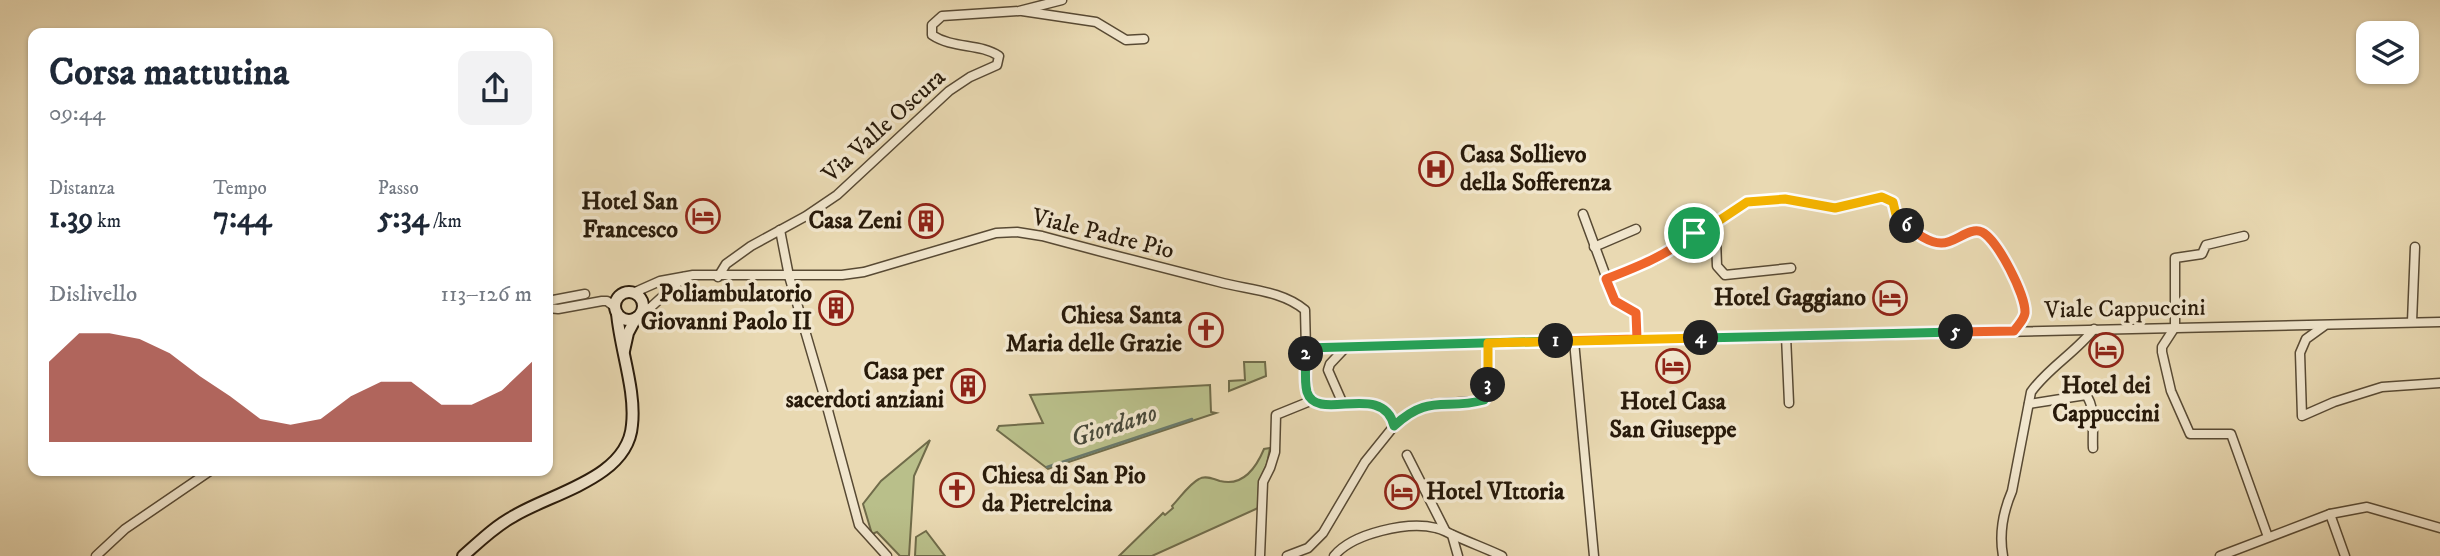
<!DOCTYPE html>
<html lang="it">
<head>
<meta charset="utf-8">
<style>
  body { margin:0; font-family:"IM FELL DW Pica",serif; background:#f2f2f3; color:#1f2937; height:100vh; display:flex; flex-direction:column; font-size:26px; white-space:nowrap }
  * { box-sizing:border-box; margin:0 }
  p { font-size:23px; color:#747a83 }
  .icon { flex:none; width:38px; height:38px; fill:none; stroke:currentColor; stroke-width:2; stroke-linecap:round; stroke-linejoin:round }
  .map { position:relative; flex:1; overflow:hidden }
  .drawer { position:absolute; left:28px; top:28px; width:525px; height:448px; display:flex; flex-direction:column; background:#fff; border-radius:14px; box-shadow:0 2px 5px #0004 }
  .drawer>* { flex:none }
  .tools { position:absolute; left:2356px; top:21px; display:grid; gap:14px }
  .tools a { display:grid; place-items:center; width:63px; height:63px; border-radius:14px; background:#fff; box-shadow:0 2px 5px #0004; font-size:35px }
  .pin { position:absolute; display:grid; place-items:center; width:60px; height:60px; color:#fff; margin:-30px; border:4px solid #fff; border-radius:50%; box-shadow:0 2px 7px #0007 }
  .km { position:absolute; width:35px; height:35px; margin:-18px; border-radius:50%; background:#222; color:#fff; font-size:19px; line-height:35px; text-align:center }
  .round { display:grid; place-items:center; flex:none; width:74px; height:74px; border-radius:14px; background:#f2f2f3 }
  .summary { display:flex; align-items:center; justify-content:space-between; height:119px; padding:0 21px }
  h1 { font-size:38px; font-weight:700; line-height:52px }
  .figures { display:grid; grid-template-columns:repeat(3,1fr); gap:10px; height:119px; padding:7px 21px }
  .figures div { display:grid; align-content:center }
  .figures b { font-size:30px; font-weight:700 }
  .figures small { font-size:19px; font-weight:400 }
  .figures p { font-size:19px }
  .chart { height:196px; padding:14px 21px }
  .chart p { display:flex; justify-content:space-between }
  .chart svg { width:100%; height:126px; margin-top:7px; fill:#8f2418; opacity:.7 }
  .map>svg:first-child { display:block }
  .green { fill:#b9bf8a; stroke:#706c4a; stroke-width:2 }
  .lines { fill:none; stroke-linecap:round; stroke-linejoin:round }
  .stream { stroke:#6b7a6c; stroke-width:2.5 }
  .street-casing { stroke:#584a34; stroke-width:11 }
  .secondary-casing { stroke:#281a0a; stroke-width:14 }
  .street { stroke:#f1e6cd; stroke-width:8 }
  .secondary { stroke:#f1e6cd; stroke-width:10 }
  .split-1-casing { stroke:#fff; stroke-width:14 }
  .split-2-casing { stroke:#fff; stroke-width:14 }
  .split-3-casing { stroke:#fff; stroke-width:14 }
  .split-4-casing { stroke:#fff; stroke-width:14 }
  .split-5-casing { stroke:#fff; stroke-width:14 }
  .split-6-casing { stroke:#fff; stroke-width:14 }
  .split-7-casing { stroke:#fff; stroke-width:14 }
  .split-1 { stroke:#f0652b; stroke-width:9 }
  .split-2 { stroke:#22a559; stroke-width:9 }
  .split-3 { stroke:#22a559; stroke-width:9 }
  .split-4 { stroke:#f5b400; stroke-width:9 }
  .split-5 { stroke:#22a559; stroke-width:9 }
  .split-6 { stroke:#f0652b; stroke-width:9 }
  .split-7 { stroke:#f5b400; stroke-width:9 }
  .labels { text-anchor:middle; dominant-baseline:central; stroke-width:7; stroke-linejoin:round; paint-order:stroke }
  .street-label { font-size:24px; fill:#281a0a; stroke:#f1e6cd }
  .poi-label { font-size:24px; font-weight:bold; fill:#281a0a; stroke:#f1e6cd; text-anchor:end }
  .water-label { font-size:26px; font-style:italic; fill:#494a3b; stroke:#f1e6cd }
</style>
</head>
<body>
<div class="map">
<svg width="2440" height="556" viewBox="0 0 2440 556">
  <rect width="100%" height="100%" fill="#e9d9b2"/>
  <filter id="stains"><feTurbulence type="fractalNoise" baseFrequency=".00286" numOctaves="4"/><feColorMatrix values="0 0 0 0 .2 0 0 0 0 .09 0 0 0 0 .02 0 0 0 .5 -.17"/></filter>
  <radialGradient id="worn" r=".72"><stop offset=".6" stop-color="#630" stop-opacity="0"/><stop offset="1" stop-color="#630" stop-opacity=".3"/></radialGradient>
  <g class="green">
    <path d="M1244,362H1265L1266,376L1229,391V381L1245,380Z"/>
    <path d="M1210,385L1211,412L1216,413L1048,469L997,430L999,426L1043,423L1030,395Z"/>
    <path d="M930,440L914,476L909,556H900L877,532L872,534L863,504L881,481Z"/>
    <path d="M1270,448L1267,464L1259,482L1258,508L1152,556H1119L1160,516L1163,513L1165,515L1173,508L1172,506C1180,498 1189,484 1199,479C1205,475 1214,479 1220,481C1243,487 1256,468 1264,449Z"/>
    <path d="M926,531L945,556H915L916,537Z"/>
  </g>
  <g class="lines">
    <path class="stream" d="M1047,467L1192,419"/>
    <g class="street-casing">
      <g id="street">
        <path d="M1022,11L1096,22L1126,40L1144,39"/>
        <path d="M1583,214L1615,301L1636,313L1638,339"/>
        <path d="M780,230L789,276L823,392L859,525L887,556"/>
        <path d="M1694,233L1698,236L1706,234L1716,238L1717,266L1725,275L1791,268"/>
        <path d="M2244,236L2206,245L2202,254L2175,258V327L2162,347V352L2171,391L2190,434H2231L2268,537"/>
        <path d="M1594,247L1636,229"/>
        <path d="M718,277L726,264L751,246L806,216L837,195L949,91L970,77L997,65L999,56C980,43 953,49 932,35V25L942,16L1019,11L1062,0"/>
        <path d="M1606,279L1654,260L1686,241L1702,226L1720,220L1747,202L1785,199L1835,208L1882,197L1893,202L1897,219C1910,228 1922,239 1938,242C1953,245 1971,225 1984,233C1999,243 2027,295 2025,313C2024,320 2018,325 2013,331"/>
        <path d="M633,293L660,281L693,275H842L864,272L996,233L1017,232L1042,236C1101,252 1160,267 1219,282C1248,290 1281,290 1305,310L1307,389C1317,427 1384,379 1394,426"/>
        <path d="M548,301L585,294"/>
        <path d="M548,308L558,309L602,301H607L615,307"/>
        <path d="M641,312L651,307L684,277"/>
        <path d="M2412,322L2415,247"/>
        <path d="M2324,326L2306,339L2300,353L2302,416L2334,402L2382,387L2440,383"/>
        <path d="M1786,336L1789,403"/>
        <path d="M1574,341L1594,556"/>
        <path d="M1306,348L2440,322"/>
        <path d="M1343,404L1328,370L1330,364L1346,347"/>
        <path d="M2029,404L2086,395C2096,407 2092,433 2093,448"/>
        <path d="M1407,455L1445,530"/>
        <path d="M2330,514L2345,556"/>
        <path d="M1452,535L1458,556"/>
        <path d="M96,556L125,529L210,471"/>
        <path d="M1260,556L1263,482L1270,468L1275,452L1276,415L1313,400"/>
        <path d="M1287,556L1308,548L1323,533L1365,462L1394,426L1409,413L1432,404L1480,401L1486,398L1488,391V343"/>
        <path d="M1334,556C1353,533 1408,521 1436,528C1442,529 1446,532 1451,534C1468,542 1485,548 1502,556"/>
        <path d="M2003,556C1999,534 2003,512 2012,491L2031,392C2048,368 2075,353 2094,329"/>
        <path d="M2220,556L2330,514L2367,507L2440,528"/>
      </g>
    </g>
    <g class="secondary-casing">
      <g id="secondary">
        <circle cx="629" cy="306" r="14"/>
        <path d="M624,351L628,333L636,318"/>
        <path d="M463,556C479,542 495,526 514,516C552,493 628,478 632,425C636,390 620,349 617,313"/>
      </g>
    </g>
    <use href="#street" class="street"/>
    <use href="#secondary" class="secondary"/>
  </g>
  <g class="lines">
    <g class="split-1-casing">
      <path id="split-1" d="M1556,341L1637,339L1636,313L1615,301L1606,279C1637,267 1668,255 1694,233"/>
    </g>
    <g class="split-2-casing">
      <path id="split-2" d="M1306,354V348L1556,341"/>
    </g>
    <g class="split-3-casing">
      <path id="split-3" d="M1306,354C1306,365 1304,381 1307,392C1317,424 1383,380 1394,426C1429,393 1445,411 1484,400L1488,394V385"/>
    </g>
    <g class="split-4-casing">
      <path id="split-4" d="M1488,385V343L1701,338"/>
    </g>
    <g class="split-5-casing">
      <path id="split-5" d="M1701,338L1956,332"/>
    </g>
    <g class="split-6-casing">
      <path id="split-6" d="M1907,226C1916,233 1929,243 1941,243C1954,244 1970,226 1982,232C1998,240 2026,296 2025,313C2024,320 2018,325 2014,331L1956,332"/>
    </g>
    <g class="split-7-casing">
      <path id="split-7" d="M1694,233L1702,226L1720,220L1747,202L1785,199L1835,208L1882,197L1893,202L1897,219L1907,226"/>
    </g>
    <use href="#split-1" class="split-1"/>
    <use href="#split-2" class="split-2"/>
    <use href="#split-3" class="split-3"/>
    <use href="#split-4" class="split-4"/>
    <use href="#split-5" class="split-5"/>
    <use href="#split-6" class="split-6"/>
    <use href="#split-7" class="split-7"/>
  </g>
  <defs>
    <g id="hospital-ring" transform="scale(1.75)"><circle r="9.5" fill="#f1e6cd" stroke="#8f2418" stroke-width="1.5"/><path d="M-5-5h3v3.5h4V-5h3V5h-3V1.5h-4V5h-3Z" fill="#8f2418"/></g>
    <g id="hotel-ring" transform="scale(1.75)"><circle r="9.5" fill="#f1e6cd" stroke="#8f2418" stroke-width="1.5"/><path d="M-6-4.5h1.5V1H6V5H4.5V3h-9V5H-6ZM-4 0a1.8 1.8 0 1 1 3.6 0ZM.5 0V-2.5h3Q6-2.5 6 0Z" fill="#8f2418"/></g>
    <g id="building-ring" transform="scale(1.75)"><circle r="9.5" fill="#f1e6cd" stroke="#8f2418" stroke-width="1.5"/><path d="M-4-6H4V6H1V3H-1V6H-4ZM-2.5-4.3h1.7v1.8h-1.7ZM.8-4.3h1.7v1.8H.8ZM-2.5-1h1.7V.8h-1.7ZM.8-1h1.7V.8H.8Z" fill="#8f2418"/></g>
    <g id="church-ring" transform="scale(1.75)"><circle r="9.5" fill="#f1e6cd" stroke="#8f2418" stroke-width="1.5"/><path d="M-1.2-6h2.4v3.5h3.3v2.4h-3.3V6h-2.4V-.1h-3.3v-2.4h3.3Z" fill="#8f2418"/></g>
  </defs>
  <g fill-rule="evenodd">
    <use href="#hospital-ring" x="1436" y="169"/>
    <use href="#hotel-ring" x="703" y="216"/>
    <use href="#building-ring" x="926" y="221"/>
    <use href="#hotel-ring" x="1890" y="298"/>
    <use href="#building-ring" x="836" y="308"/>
    <use href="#church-ring" x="1206" y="330"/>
    <use href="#hotel-ring" x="2106" y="350"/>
    <use href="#hotel-ring" x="1673" y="366"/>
    <use href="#building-ring" x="968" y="386"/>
    <use href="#church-ring" x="957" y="490"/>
    <use href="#hotel-ring" x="1402" y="492"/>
  </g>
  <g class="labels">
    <g class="street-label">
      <text transform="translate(884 126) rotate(-42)">Via Valle Oscura</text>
      <text transform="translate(1103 234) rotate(14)">Viale Padre Pio</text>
      <text transform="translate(2125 309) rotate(-1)">Viale Cappuccini</text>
    </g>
    <g class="poi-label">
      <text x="1460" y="155" text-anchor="start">Casa Sollievo<tspan x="1460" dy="28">della Sofferenza</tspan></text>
      <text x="678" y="202">Hotel San<tspan x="678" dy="28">Francesco</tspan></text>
      <text x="902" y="221">Casa Zeni</text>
      <text x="812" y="294">Poliambulatorio<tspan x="812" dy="28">Giovanni Paolo II</tspan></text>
      <text x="1866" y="298">Hotel Gaggiano</text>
      <text x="1182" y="316">Chiesa Santa<tspan x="1182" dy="28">Maria delle Grazie</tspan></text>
      <text x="944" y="372">Casa per<tspan x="944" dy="28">sacerdoti anziani</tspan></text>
      <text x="2106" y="386" text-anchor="middle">Hotel dei<tspan x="2106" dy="28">Cappuccini</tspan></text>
      <text x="1673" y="402" text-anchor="middle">Hotel Casa<tspan x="1673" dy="28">San Giuseppe</tspan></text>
      <text x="982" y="476" text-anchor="start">Chiesa di San Pio<tspan x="982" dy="28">da Pietrelcina</tspan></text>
      <text x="1426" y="492" text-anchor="start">Hotel VIttoria</text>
    </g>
    <g class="water-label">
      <text transform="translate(1114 426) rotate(-18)">Giordano</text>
    </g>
  </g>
  <rect width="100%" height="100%" filter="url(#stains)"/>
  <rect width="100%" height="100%" fill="url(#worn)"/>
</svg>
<div class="tools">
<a><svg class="icon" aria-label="layers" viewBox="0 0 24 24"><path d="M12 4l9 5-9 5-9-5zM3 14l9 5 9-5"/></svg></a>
</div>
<div class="pin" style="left:1694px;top:233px;background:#1e9e55"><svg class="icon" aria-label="arrive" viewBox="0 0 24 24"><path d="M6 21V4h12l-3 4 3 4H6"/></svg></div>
<b class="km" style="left:1556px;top:341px">1</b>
<b class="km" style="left:1306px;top:354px">2</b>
<b class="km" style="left:1488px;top:385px">3</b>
<b class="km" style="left:1701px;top:338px">4</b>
<b class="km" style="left:1956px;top:332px">5</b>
<b class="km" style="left:1907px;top:226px">6</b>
<section class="drawer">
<div class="summary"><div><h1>Corsa mattutina</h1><p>09:44</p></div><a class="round"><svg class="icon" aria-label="share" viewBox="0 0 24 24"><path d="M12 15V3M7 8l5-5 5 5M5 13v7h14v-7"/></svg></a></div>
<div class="figures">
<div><p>Distanza</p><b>1.39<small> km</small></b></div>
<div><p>Tempo</p><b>7:44</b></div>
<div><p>Passo</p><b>5:34<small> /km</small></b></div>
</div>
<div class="chart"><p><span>Dislivello</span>113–126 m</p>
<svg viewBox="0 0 160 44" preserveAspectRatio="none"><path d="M0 44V16L10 6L20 6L30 8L40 13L50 21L60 28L70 36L80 38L90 36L100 28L110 23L120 23L130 31L140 31L150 26L160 16V44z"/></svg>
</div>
</section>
</div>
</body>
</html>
